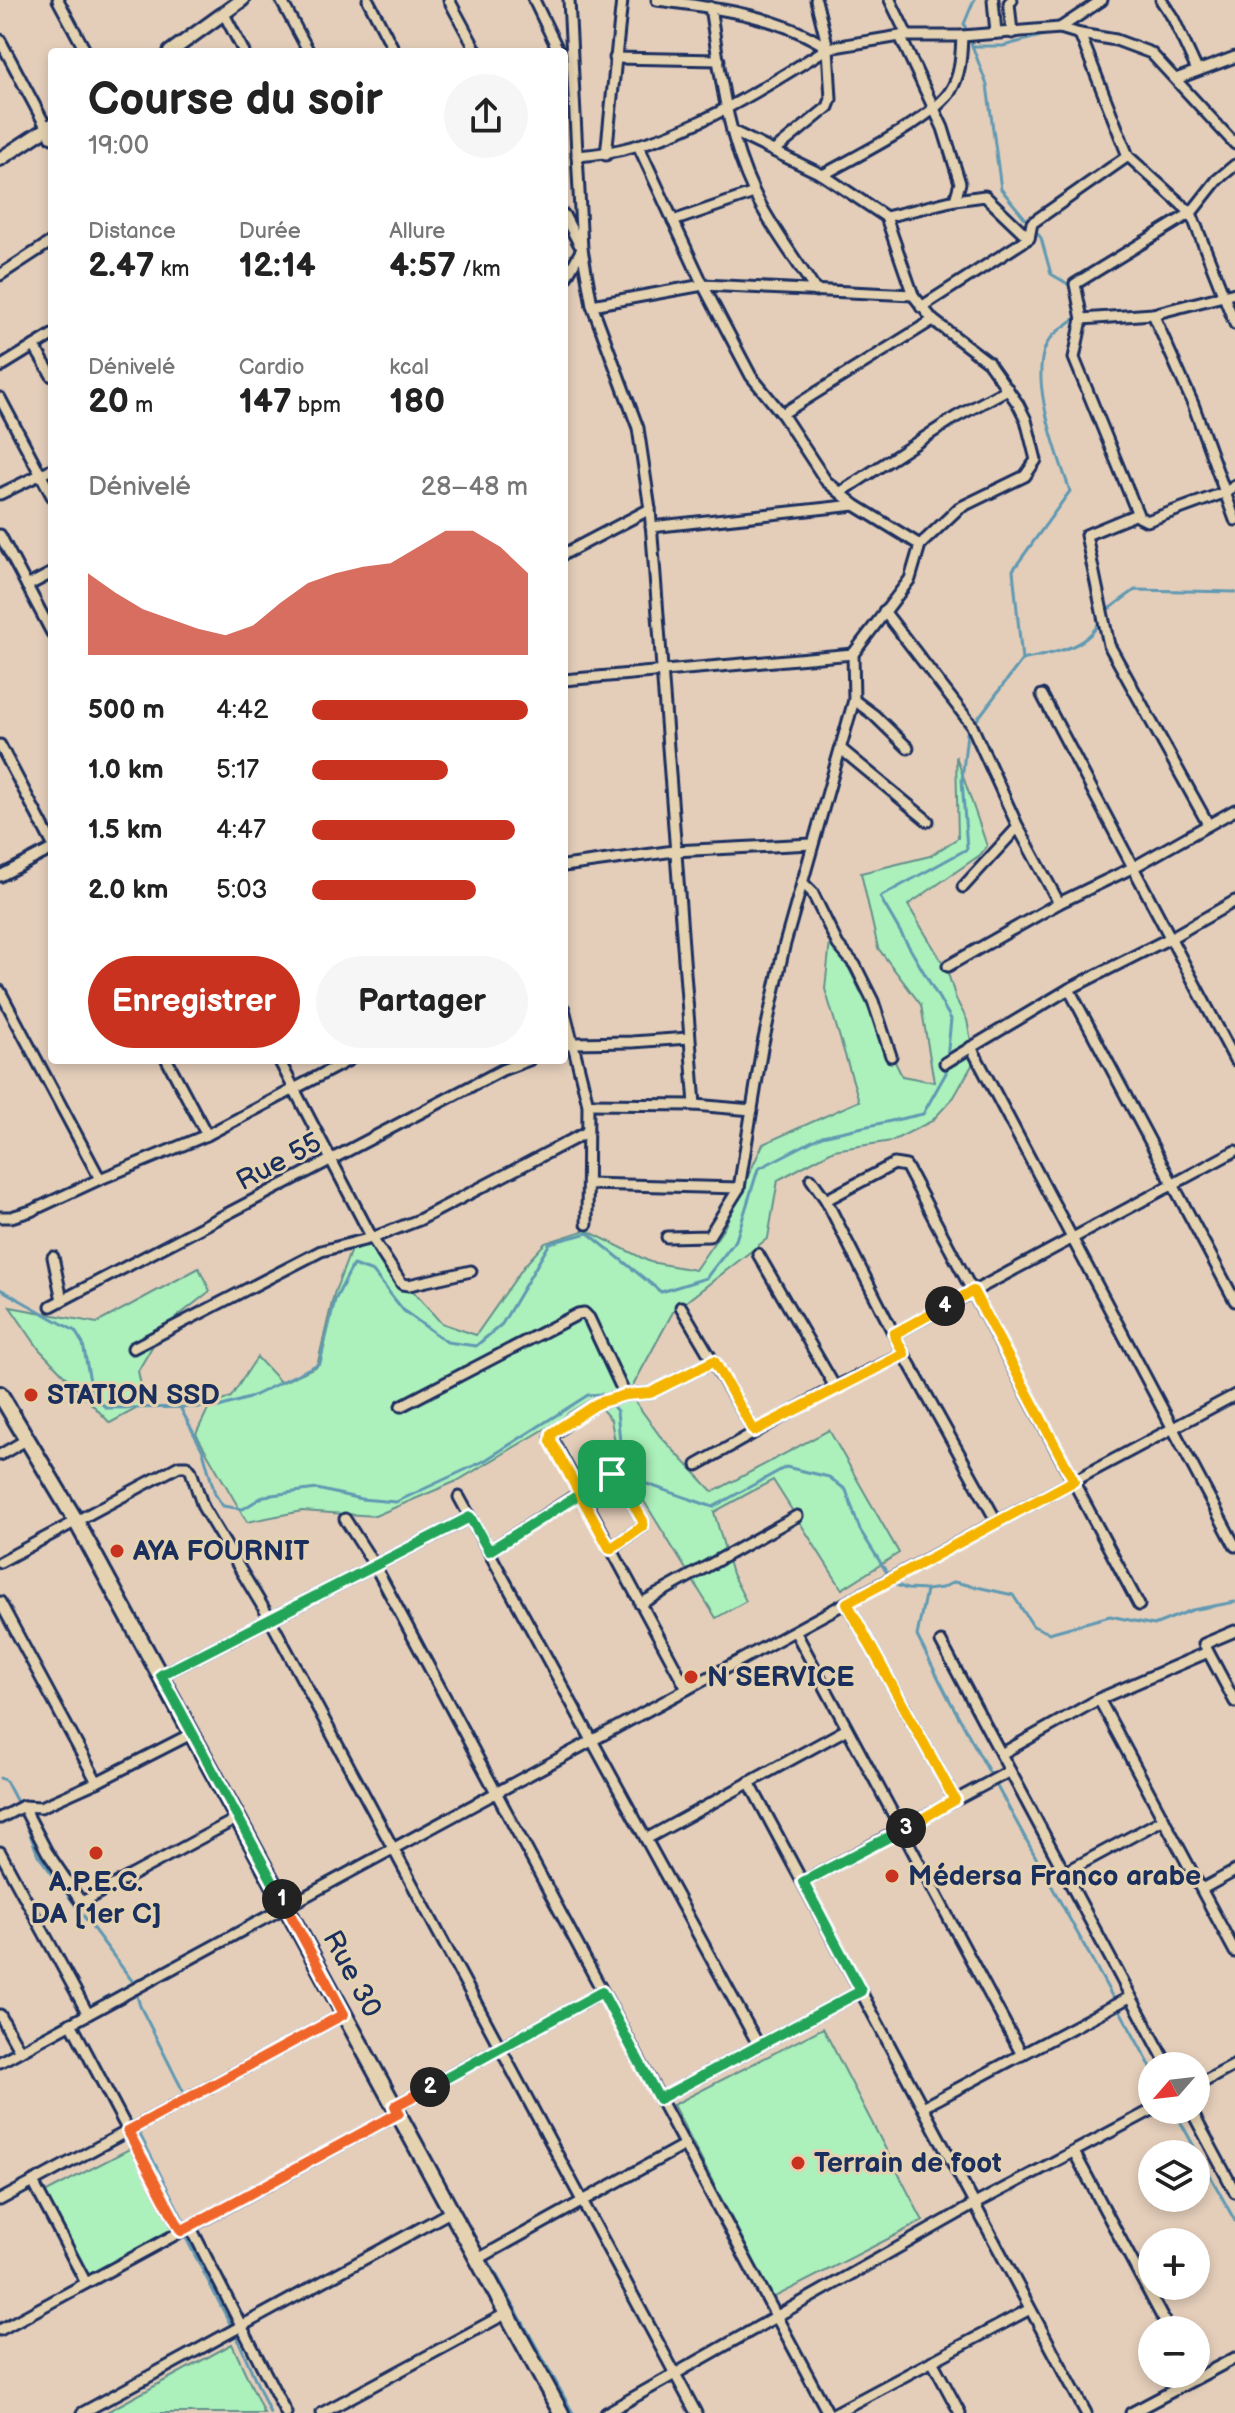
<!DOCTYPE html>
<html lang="fr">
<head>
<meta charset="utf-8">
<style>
  body { margin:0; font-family:"Balsamiq Sans",sans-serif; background:#f6f6f6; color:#222; height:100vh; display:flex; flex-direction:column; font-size:30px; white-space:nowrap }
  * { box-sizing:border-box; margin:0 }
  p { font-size:26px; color:#767676 }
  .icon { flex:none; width:44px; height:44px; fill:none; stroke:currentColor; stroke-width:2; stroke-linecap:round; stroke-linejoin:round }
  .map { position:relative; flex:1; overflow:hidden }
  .panel { position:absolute; left:48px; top:48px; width:520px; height:1016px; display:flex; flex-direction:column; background:#fff; border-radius:8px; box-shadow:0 4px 12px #0003 }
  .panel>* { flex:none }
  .needle { width:52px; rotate:242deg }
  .fabs { position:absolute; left:1138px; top:2052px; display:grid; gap:16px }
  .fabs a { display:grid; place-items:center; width:72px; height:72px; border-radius:50%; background:#fff; box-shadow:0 4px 12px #0003; font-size:40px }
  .pin { position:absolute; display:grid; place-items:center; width:68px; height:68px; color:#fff; margin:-34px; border-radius:16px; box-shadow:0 4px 12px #0006 }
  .km { position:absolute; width:40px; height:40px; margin:-20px; border-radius:50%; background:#222; color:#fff; font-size:22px; line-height:40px; text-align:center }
  .round { display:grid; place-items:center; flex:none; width:84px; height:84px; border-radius:42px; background:#f6f6f6 }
  .summary { display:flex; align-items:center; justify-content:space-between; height:136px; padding:0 40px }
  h1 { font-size:44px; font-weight:700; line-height:60px }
  .stats { display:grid; grid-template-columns:repeat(3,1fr); gap:12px; height:136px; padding:8px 40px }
  .stats div { display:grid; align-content:center }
  .stats b { font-size:34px; font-weight:700 }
  .stats small { font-size:22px; font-weight:400 }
  .stats p { font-size:22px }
  .chart { height:224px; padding:16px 40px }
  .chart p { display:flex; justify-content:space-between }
  .chart svg { width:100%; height:144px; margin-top:8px; fill:#c8321e; opacity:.7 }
  .button { display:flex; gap:16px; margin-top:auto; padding:16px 40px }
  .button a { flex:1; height:92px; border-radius:48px; background:#c8321e; color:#fff; font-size:32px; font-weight:700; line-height:92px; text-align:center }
  .button a+a { background:#f6f6f6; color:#222 }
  ul { padding:0 40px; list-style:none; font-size:26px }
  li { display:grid; grid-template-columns:128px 96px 1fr; align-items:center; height:60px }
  li i { height:20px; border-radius:10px; background:#c8321e }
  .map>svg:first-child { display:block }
  .green { fill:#acf0bb; stroke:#64908c; stroke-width:2 }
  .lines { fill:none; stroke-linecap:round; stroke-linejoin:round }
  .stream { stroke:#6199b2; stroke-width:3 }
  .minor-casing { stroke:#1b2f5e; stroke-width:15 }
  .tertiary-casing { stroke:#1b2f5e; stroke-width:18 }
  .secondary-casing { stroke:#1b2f5e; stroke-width:20 }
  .minor { stroke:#e4d2b0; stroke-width:9 }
  .tertiary { stroke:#e4d2b0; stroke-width:12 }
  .secondary { stroke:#e4d2b0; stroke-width:14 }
  .split-1-casing { stroke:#fff; stroke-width:16 }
  .split-2-casing { stroke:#fff; stroke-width:16 }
  .split-3-casing { stroke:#fff; stroke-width:16 }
  .split-4-casing { stroke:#fff; stroke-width:16 }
  .split-5-casing { stroke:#fff; stroke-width:16 }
  .split-1 { stroke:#22a559; stroke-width:10 }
  .split-2 { stroke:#f0652b; stroke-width:10 }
  .split-3 { stroke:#22a559; stroke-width:10 }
  .split-4 { stroke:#f5b400; stroke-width:10 }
  .split-5 { stroke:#f5b400; stroke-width:10 }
  .poi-dot { fill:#c8321e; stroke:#e4d2b0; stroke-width:3 }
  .labels { text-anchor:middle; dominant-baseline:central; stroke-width:6; stroke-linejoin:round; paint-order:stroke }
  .street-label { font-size:28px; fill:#1b2f5e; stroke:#e4d2b0 }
  .poi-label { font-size:28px; font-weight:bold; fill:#1b2f5e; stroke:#e4d2b0; text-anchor:start }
</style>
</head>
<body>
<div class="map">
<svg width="1235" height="2413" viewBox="0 0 1235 2413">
  <rect width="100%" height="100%" fill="#e4ceba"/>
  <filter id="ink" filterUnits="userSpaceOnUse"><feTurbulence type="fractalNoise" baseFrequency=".0125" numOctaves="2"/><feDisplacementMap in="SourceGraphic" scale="16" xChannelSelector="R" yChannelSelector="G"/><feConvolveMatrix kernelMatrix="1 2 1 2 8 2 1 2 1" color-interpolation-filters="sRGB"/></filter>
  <g filter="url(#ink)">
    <g class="green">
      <path d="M956,756L987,846L980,855L908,905L947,970L956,999L967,1020L975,1060L954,1097L932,1121L892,1141L834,1150L778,1180L768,1238L673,1312L629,1393L660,1436L713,1492L829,1430L899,1553L842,1589L773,1480L714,1512L732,1574L746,1601L716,1618L618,1459L611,1420L594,1400L457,1481L375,1516L302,1511L247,1522L196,1434L209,1407L231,1397L257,1357L281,1383L317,1366L334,1294L352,1247L379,1244L405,1282L441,1323L476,1335L525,1265L545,1243L586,1230L650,1262L695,1270L724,1228L763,1144L859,1101L825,989L831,932L902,1076L934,1082L921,1005L878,948L861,873L930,856L958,838Z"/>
      <path d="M199,1268L210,1291L163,1328L138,1371L145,1404L110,1423L39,1349L10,1307L97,1323Z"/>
      <path d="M823,2028L923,2221L773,2298L673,2105Z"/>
      <path d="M133,2147L178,2231L79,2284L35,2198Z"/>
      <path d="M232,2344L264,2413H105Z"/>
    </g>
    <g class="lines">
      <g class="stream">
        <path d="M974,0L964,24L987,85L1001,189L1029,223"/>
        <path d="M972,46H1003L1048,34"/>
        <path d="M1034,229L1041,238L1051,274L1068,284L1074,295"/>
        <path d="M1106,611L1135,590L1235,592"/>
        <path d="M1022,660C1049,654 1087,649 1100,621"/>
        <path d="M947,1059L951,1019L880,897L967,849L962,780L967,733L1022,660L1013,570L1070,491C1058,455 1024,369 1051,338C1057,330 1068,324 1076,318L1075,306"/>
        <path d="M0,1289L75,1331L83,1344L93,1397L107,1408L219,1407L249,1398L320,1363L335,1300L353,1265L373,1272L404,1311L447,1342L476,1346L502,1324L550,1243L588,1233L661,1292L706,1278L736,1240L758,1169L822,1136L923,1114L946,1073V1067"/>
        <path d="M180,1407L203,1451L215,1494L223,1506L243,1509L264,1496L317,1489L361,1499L396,1502L484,1461L588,1395L602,1394L617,1411L621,1451L641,1462L644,1483L713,1507L786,1467L829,1477L846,1490L860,1530L894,1584L907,1589L926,1590L942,1588L954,1582L1013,1595L1033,1626L1049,1633L1110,1616L1154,1625L1192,1610L1235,1602"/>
        <path d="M926,1590L917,1636L949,1699L1152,2069"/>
        <path d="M0,1778L6,1781L17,1802"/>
        <path d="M21,1811L38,1855L133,1982L140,2006L185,2095"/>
        <path d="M20,2044L277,1905"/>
        <path d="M0,2055L13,2047"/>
        <path d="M1174,2110L1235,2221"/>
        <path d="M137,2129L184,2221V2226"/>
        <path d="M184,2234L236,2335L270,2413"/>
        <path d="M486,2256L573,2413"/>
      </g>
      <g class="minor-casing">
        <g id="minor">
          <path d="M58,0L86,52"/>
          <path d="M281,0L309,52"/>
          <path d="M368,0L395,52"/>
          <path d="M449,0L477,52"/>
          <path d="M534,0L559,52"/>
          <path d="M569,0L582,249L592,305L638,428L650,509L695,1105"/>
          <path d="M657,0C716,8 778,15 828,48L900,36H962L1060,28L1080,34L1116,40L1151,53L1235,144"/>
          <path d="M890,0L907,35"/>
          <path d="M993,0L996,33"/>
          <path d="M1161,0L1173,18L1197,70"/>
          <path d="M710,7C720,70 726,134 754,192C770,226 795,258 816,291"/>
          <path d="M224,14L244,52"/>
          <path d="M1060,28L1102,0"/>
          <path d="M1012,33L1009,3L1012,0"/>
          <path d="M1080,34L1128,156L1191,213L1235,324"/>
          <path d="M0,40L52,138"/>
          <path d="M615,58L719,60"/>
          <path d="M1176,79L1235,57"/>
          <path d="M638,145L703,285L751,376L782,414L826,481L855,505L920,545"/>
          <path d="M774,151L828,107L831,99L828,48L816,0"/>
          <path d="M606,155L622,0"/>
          <path d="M577,156C668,151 753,94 828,48"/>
          <path d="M823,175C854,157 935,118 951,90C961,74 961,55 962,36"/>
          <path d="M955,200L985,196L1029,238L1032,223L1128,156"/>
          <path d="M564,215L579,244"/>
          <path d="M886,217L955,200L960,183L943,128L900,36"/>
          <path d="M673,221L754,193"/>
          <path d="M0,275L52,241"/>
          <path d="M564,281L582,249"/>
          <path d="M1235,293L1153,314L1082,319L1074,358L1139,517L1147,521L1226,492L1235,486"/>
          <path d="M592,305L703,285L913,295"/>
          <path d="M921,307L1029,238"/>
          <path d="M1153,314L1193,404L1235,520"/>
          <path d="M1082,319L1075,284L1191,213L1217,180L1235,165"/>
          <path d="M34,346L52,376"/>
          <path d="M0,367L52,335"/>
          <path d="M0,398L52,496"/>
          <path d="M782,414L933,320"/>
          <path d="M841,492L956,417L1008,389"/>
          <path d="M0,494L52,469"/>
          <path d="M1137,514L1086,535L1109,645L1208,824"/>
          <path d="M651,527L855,505"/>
          <path d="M0,535L52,633"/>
          <path d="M564,554L650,509"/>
          <path d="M27,586L52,573"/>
          <path d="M884,611L971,724L1018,827L1059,903"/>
          <path d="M564,680L853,654"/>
          <path d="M1042,695L1235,1060"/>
          <path d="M854,700L874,715L908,748"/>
          <path d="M0,745L52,843"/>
          <path d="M841,749L928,821"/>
          <path d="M564,866L674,851L812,844"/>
          <path d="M0,876L52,849"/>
          <path d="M802,882L812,892L838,945L855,965L873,1001L891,1056"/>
          <path d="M963,887L1018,827"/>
          <path d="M948,966L1059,903L1134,867L1235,810"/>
          <path d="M1069,989L1235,1301"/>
          <path d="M0,991L100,1179"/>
          <path d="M564,1009L588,1104L587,1224"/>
          <path d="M564,1046L573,1043L632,1042L688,1038"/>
          <path d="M971,1047L1235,1546"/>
          <path d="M167,1060L207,1135"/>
          <path d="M279,1060L372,1238L402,1284L409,1285L471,1271"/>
          <path d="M945,1063L1069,989L1172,937L1235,901"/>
          <path d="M588,1104L695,1105L752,1110"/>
          <path d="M811,1179L826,1200L894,1164L906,1166L1139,1605"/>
          <path d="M588,1184L739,1188"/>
          <path d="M826,1200L904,1354L997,1522"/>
          <path d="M0,1217H11L31,1211L100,1179L207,1135L349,1060"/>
          <path d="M667,1237L709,1236L739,1188L762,1048L784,947L854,700L853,654L910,579L920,545L959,508L1025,476L1036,460L1026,420L1018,404L988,362L933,320L913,295L886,217L823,175L732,131"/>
          <path d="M758,1254L835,1387"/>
          <path d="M53,1257L62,1300"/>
          <path d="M51,1306L502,1070L529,1060"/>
          <path d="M681,1307L754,1431"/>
          <path d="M894,1334L1235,1151"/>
          <path d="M133,1348L321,1251L372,1238L419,1220L587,1132"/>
          <path d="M401,1406L578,1314L584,1313L589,1318L625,1395"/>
          <path d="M0,1455L26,1440"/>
          <path d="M697,1465L835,1387L904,1354"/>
          <path d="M459,1497L759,2046"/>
          <path d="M345,1519L375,1566L828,2413"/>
          <path d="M489,1551L581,1492L616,1474L643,1521V1526L610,1549"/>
          <path d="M0,1562L179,1466H187L191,1471L203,1507L270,1619L696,2413"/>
          <path d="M0,1602L97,1782"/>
          <path d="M847,1603L955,1800"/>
          <path d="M640,1604L797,1516"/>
          <path d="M795,1631L1022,2055"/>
          <path d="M1235,1631L1204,1644L1235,1702"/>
          <path d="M941,1642L1168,2066"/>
          <path d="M161,1675L470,1517"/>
          <path d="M687,1689L551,1437L572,1419L598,1403L625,1395L650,1393L714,1361"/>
          <path d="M1099,1699L1235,1952"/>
          <path d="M1001,1754L1099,1699L1208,1652"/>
          <path d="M749,1782L1086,2413"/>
          <path d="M23,1806L47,1852L79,1899L84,1901L238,1818"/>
          <path d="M0,1818L23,1806L41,1807L97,1782L191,1734"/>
          <path d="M646,1839L847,1729"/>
          <path d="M0,1852L88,2014"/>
          <path d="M1064,1873L1164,1819"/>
          <path d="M803,1882L1010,1771"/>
          <path d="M1202,1889L1235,1871"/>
          <path d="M0,2015L20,2051"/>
          <path d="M71,2023L181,2231"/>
          <path d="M0,2062L877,1586L1235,1395"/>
          <path d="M1196,2086L1235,2065"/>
          <path d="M659,2099L861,1991"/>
          <path d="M395,2106L602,1992"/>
          <path d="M923,2107L1130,1997"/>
          <path d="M1191,2110L1235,2192"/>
          <path d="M1074,2152L1169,2330"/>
          <path d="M33,2182L86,2283"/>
          <path d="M0,2200L344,2014"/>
          <path d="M190,2226L286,2413"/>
          <path d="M478,2259L684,2145"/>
          <path d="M0,2330L399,2113"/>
          <path d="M932,2361L960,2413"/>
          <path d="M82,2413L452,2211"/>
          <path d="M322,2413L507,2313"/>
          <path d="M606,2413L975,2204L1152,2110"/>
          <path d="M835,2413L1030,2309"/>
          <path d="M1131,2413L1235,2358"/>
        </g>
      </g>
      <g class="tertiary-casing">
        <g id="tertiary">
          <path d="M170,52L242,0"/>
          <path d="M0,159L52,125"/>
        </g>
      </g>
      <g class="secondary-casing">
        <path id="secondary" d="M0,1394L76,1521L561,2413"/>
      </g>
      <use href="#minor" class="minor"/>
      <use href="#tertiary" class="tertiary"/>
      <use href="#secondary" class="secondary"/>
    </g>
  </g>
  <g class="lines" filter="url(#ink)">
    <g class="split-1-casing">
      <path id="split-1" d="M282,1899L161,1675L470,1517L489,1551L612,1474"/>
    </g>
    <g class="split-2-casing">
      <path id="split-2" d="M282,1899L344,2014L128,2131L181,2231L399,2113L395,2106L430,2087"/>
    </g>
    <g class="split-3-casing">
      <path id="split-3" d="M430,2087L602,1992L659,2099L861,1991L803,1882L906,1828"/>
    </g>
    <g class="split-4-casing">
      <path id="split-4" d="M906,1828L955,1800L847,1603L1074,1481L973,1291L945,1306"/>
    </g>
    <g class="split-5-casing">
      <path id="split-5" d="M612,1474L618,1477L643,1521V1526L610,1549L551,1441L552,1433L598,1403L625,1395L650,1393L714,1361L754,1431L904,1354L894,1334L945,1306"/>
    </g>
    <use href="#split-1" class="split-1"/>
    <use href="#split-2" class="split-2"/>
    <use href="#split-3" class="split-3"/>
    <use href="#split-4" class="split-4"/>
    <use href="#split-5" class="split-5"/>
  </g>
  <g class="poi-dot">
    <circle cx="31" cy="1395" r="8"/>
    <circle cx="117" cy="1551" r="8"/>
    <circle cx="691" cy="1677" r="8"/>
    <circle cx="96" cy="1853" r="8"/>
    <circle cx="892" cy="1876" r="8"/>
    <circle cx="798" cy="2163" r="8"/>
  </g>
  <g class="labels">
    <g class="street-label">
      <text transform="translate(279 1162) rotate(-28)">Rue 55</text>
      <text transform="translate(352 1974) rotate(62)">Rue 30</text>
    </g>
    <g class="poi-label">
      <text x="47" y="1395">STATION SSD</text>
      <text x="133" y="1551">AYA FOURNIT</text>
      <text x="707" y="1677">N SERVICE</text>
      <text x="908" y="1876">Médersa Franco arabe</text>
      <text x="96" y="1882" text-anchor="middle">A.P.E.C.<tspan x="96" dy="32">DA [1er C]</tspan></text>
      <text x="814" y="2163">Terrain de foot</text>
    </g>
  </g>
</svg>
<div class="fabs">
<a><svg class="needle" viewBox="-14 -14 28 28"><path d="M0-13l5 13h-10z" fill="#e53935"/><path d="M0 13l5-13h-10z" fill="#767676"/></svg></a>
<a><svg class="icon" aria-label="layers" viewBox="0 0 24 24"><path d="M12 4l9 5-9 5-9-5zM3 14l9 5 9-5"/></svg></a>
<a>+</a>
<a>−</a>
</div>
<div class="pin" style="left:612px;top:1474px;background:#1e9e55"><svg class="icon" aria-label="arrive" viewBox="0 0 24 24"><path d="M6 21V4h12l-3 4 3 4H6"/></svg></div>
<b class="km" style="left:282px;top:1899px">1</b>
<b class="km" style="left:430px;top:2087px">2</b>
<b class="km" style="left:906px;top:1828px">3</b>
<b class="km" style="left:945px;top:1306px">4</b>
<section class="panel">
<div class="summary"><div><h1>Course du soir</h1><p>19:00</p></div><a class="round"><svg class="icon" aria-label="share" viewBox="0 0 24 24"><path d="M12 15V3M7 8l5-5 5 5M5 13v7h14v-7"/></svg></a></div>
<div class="stats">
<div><p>Distance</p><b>2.47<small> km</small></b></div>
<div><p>Durée</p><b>12:14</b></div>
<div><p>Allure</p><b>4:57<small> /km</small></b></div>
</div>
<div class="stats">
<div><p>Dénivelé</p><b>20<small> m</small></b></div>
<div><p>Cardio</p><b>147<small> bpm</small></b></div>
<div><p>kcal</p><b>180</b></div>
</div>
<div class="chart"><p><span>Dénivelé</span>28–48 m</p>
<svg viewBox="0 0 160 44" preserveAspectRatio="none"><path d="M0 44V19L10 25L20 30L30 33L40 36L50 38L60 35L70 28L80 22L90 19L100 17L110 16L120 11L130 6L140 6L150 11L160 19V44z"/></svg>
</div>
<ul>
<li><b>500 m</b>4:42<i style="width:100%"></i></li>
<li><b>1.0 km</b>5:17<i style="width:63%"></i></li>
<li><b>1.5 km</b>4:47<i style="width:94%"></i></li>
<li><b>2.0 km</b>5:03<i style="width:76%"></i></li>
</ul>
<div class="button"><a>Enregistrer</a><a>Partager</a></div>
</section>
</div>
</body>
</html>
